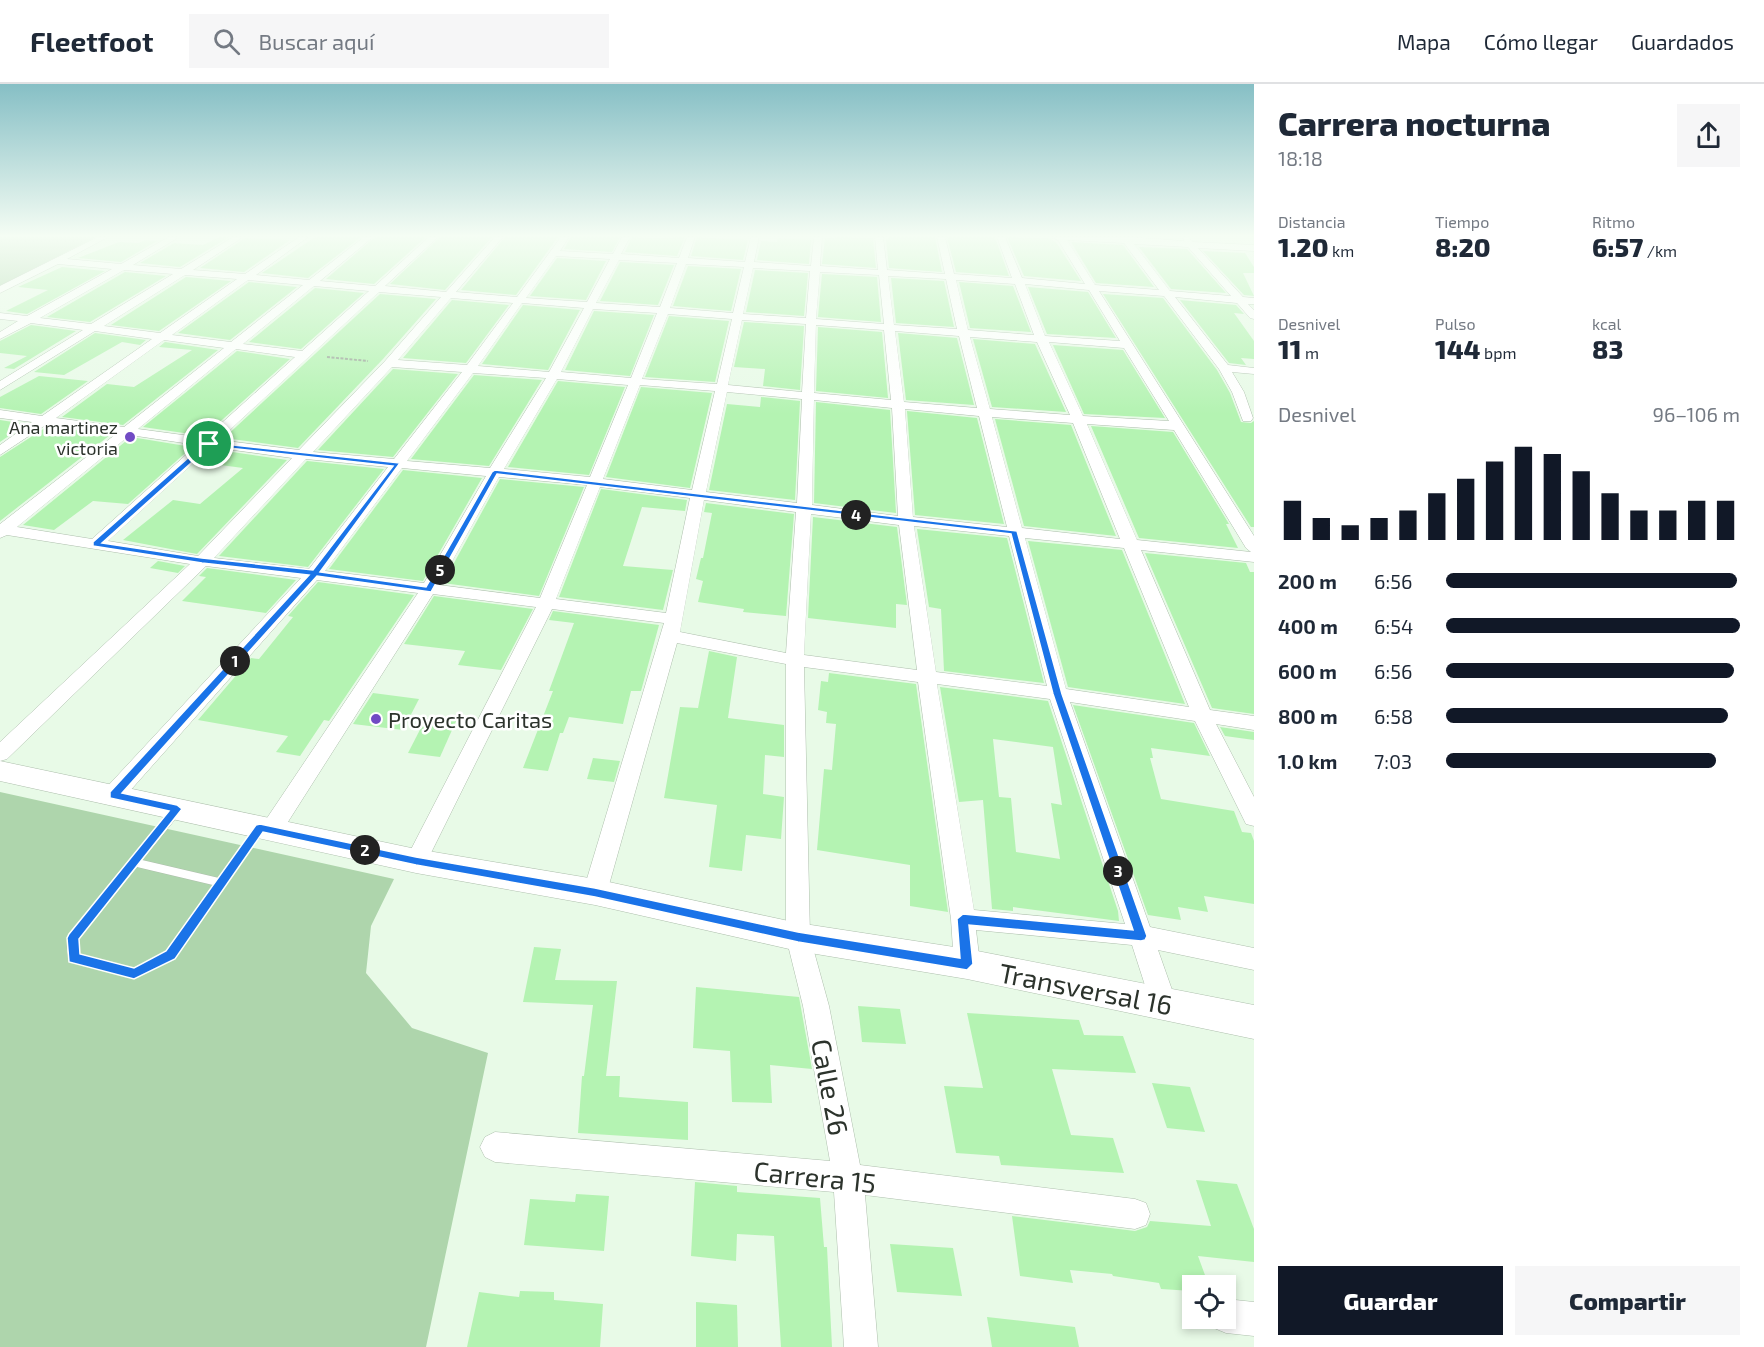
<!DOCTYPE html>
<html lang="es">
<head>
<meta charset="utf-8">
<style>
  body { margin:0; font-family:"Exo 2",sans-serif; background:#f6f6f7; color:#1f2937; height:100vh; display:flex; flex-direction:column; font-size:22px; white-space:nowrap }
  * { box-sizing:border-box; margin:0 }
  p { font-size:20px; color:#747a83 }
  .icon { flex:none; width:33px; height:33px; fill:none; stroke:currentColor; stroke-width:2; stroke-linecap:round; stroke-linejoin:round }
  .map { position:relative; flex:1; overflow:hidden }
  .drawer { display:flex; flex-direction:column; background:#fff; width:510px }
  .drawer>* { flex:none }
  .tools { position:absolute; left:1182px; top:1191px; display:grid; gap:12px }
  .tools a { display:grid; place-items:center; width:54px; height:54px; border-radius:0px; background:#fff; box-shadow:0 3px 9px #0003; font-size:30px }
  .pin { position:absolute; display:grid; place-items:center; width:51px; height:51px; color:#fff; margin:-26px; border:3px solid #fff; border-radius:50%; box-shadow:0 2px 6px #0007 }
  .km { position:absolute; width:30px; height:30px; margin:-15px; border-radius:50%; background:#222; color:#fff; font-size:16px; line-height:30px; text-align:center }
  .round { display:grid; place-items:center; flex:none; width:63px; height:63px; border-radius:0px; background:#f6f6f7 }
  .summary { display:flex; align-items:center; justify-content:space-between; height:102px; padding:0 24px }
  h1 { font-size:33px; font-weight:800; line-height:45px }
  .metrics { display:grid; grid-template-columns:repeat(3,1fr); gap:9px; height:102px; padding:6px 24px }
  .metrics div { display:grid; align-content:center }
  .metrics b { font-size:26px; font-weight:800 }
  .metrics small { font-size:16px; font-weight:400 }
  .metrics p { font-size:16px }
  .chart { height:168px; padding:12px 24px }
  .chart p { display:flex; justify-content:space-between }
  .chart svg { width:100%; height:108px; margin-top:6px; stroke:#111827; stroke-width:6 }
  .action { display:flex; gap:12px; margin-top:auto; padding:12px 24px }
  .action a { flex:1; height:69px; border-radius:0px; background:#111827; color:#fff; font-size:24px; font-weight:800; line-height:69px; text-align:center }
  .action a+a { background:#f6f6f7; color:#1f2937 }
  ul { padding:0 24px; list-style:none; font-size:20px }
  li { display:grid; grid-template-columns:96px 72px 1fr; align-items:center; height:45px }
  li i { height:15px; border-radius:8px; background:#111827 }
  header { display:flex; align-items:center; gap:36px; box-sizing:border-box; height:84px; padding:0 30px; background:#fff; border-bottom:2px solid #e0e1e3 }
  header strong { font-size:28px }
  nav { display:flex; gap:33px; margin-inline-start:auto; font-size:21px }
  .search { width:420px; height:54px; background:#f6f6f7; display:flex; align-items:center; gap:15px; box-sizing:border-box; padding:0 21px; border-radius:0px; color:#747a83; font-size:22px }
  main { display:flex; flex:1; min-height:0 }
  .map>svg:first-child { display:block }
  .green { fill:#aed5ac }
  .building { fill:#b4f3b2; fill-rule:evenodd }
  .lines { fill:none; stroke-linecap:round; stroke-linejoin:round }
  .service-casing { stroke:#aebfad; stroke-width:1 }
  .minor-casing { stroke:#aebfad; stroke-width:1 }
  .secondary-casing { stroke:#aebfad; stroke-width:1 }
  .path { stroke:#9aa799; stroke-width:2; stroke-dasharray:3 1.5; stroke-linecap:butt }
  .service { fill:#fff; fill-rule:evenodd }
  .minor { fill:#fff; fill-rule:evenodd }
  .secondary { fill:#fff; fill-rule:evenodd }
  .route { fill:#1a73e8; stroke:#fff; stroke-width:1.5; fill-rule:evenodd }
  .poi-dot { fill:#714bc4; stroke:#fff; stroke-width:2 }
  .labels { text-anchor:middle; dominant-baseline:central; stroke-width:5; stroke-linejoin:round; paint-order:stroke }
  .far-poi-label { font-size:18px; fill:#2c332c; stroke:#fff; text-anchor:end }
  .poi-label { font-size:22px; fill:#2c332c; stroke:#fff; text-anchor:start }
  .near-street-label { font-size:27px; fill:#2c332c; stroke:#fff }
</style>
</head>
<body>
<header>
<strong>Fleetfoot</strong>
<div class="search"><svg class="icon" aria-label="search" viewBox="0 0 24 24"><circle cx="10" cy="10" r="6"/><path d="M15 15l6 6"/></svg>Buscar aquí</div>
<nav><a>Mapa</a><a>Cómo llegar</a><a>Guardados</a></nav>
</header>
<main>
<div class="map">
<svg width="1254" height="1263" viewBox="0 0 1254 1263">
  <rect width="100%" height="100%" fill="#e8fae7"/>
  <g class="green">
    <path d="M0,153H96L0,202Z"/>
    <path d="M0,708L394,795L371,842L366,889L412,944L488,969L426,1263H0Z"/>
  </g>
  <g class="building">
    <path d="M219,153H229L180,183L140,179L174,159L203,161Z"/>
    <path d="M315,153H361L308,194L262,189Z"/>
    <path d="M375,153H426L374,200L326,195Z"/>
    <path d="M440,153H492L445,206L390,200Z"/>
    <path d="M505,153H558L516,211L461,206Z"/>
    <path d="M571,153H620L612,168L564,165Z"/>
    <path d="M632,153L653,154L685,153L677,172L625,168Z"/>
    <path d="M697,153L748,156L743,176L691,172Z"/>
    <path d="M841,153L873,154L876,184L822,180L825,154Z"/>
    <path d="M890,153H935L942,188L889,184L886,155Z"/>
    <path d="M947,153H995L1009,192L956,188Z"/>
    <path d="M1007,153L1048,154L1056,158L1081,197L1024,192Z"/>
    <path d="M245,154L290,156L244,188L200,184Z"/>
    <path d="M778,154L811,156L809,180L757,176L761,157L777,158Z"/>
    <path d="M145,156L157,157L121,178L78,174L119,158L138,159Z"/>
    <path d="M1071,158L1123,161L1154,203L1096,199Z"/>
    <path d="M1139,163L1187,165L1226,209L1171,205Z"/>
    <path d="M1203,167L1245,169L1254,183V189H1243L1254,212L1244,211Z"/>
    <path d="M557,174L606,177L586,216L530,212Z"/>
    <path d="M620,178L674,181L658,221L600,217Z"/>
    <path d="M688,182L741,185L731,227L673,222Z"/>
    <path d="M62,183L105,187L27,230L6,227L48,206L18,203Z"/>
    <path d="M755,186L808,189L804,232L746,228Z"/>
    <path d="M125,188L166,192L90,238L47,233Z"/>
    <path d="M822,190L877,193L881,238L818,233Z"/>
    <path d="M186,193L231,197L159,247L111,241Z"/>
    <path d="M891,194L944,197L954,243L896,239Z"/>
    <path d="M249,198L297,203L230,256L178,249Z"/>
    <path d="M959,198L1013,202L1031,248L970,244Z"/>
    <path d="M1028,203L1088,208L1116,254L1047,250Z"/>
    <path d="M315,204L364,209L301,265L249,258Z"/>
    <path d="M380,210L436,215L383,275L298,364L224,354Z"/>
    <path d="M1103,210L1163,214L1217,286L1230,309L1241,338L1251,339L1254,337V443H1251Z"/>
    <path d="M452,216L509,221L466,279L403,274Z"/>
    <path d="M1180,216L1236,221L1244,230L1234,229L1254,257V275L1241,274L1246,281L1229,279Z"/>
    <path d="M523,221L580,226L548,286L482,280Z"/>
    <path d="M594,227L654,231L630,292L565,286Z"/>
    <path d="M669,232L729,237L715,298L645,293Z"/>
    <path d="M744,238L804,242L800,306L763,302L765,285L734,283Z"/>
    <path d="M31,241L76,247L14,285L4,284L27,272L0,269V257Z"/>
    <path d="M818,243L882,248L888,314L816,307Z"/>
    <path d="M95,249L146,256L140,261L122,258L64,291L34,288Z"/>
    <path d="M898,249L957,254L974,321L906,316Z"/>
    <path d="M973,255L1035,260L1066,328L992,323Z"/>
    <path d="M165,258L218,266L123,341L62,333L107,300L134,303L192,266L159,263Z"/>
    <path d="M1053,261L1123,266L1165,334L1084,330Z"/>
    <path d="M237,267L290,275L204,352L143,343Z"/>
    <path d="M393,285L458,290L393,373L318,366Z"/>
    <path d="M474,291L542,296L489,382L411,375Z"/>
    <path d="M39,292L88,297L41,330L0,324V313Z"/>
    <path d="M558,297L625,303L589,391L508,383Z"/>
    <path d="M641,303L712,309L690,404L606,393Z"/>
    <path d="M761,313L800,317L795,416L709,406L727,320L760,323Z"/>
    <path d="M816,318L890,326L896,429L814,419Z"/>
    <path d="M907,327L977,334L1004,440L915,431Z"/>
    <path d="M995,335L1071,341L1116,452L1024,442Z"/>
    <path d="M0,336L26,340L0,358Z"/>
    <path d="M48,342L110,351L0,437V373Z"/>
    <path d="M1091,342L1173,348L1229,440H1226L1238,464L1139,454Z"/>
    <path d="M131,353L192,363L128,420L93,417L54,446L23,441Z"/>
    <path d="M212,365L287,376L197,470L123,456L173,416L200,420L243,384L198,378Z"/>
    <path d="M307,377L384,385L308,483L219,472Z"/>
    <path d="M403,386L482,394L423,497L329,485Z"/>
    <path d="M500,395L584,403L539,512L443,499Z"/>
    <path d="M601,405L687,416L685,427L642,423L623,482L673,486L663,526L559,513Z"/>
    <path d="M706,419L794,430L786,532L743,528L744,525L698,518L703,497L696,495L701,474H703L712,429L704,428Z"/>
    <path d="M813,433L897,443L907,521L896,520V544L808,534Z"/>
    <path d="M917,445L1007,454L1044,599L944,587L941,525L929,523Z"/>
    <path d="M1028,457L1122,466L1185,620L1068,603Z"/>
    <path d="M1145,469L1246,479L1250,488H1254V630L1212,624Z"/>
    <path d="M158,477L185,482L178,489L150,484Z"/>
    <path d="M207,484L296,496L266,529L182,517L206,493L199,492Z"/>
    <path d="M318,498L414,511L329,637L324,636L300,672L276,668L288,652L198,636L251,574L259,575L293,533L288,532Z"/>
    <path d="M434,512L533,525L501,586L458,581L465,567L404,560Z"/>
    <path d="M553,527L659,541L641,607H631L623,640L569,633L563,649H560L548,687L523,684L553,607H549L574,539L549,536Z"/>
    <path d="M709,567L737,573L728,634L784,641V673L765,671L763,710L784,713L781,755L746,751L742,787L709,783L717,721L664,714L680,623L698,624Z"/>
    <path d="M829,589L916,600L948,828L910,822V781L817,766L824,685L832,686L836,640L826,639L827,628L818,626L821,597L828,598Z"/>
    <path d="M940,603L1048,617L1118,827L1119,837L1013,823V827L992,825L983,716L959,718ZM993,655L1053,663L1062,721L1051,719L1060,775L1016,768L1011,714L999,713Z"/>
    <path d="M373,609L419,615L403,646L353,640Z"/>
    <path d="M1073,621L1194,639L1210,672L1151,664L1153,674H1150L1161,715L1234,727L1242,748L1251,749L1254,757V820L1204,812L1208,828L1178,823L1181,836L1148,831Z"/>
    <path d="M426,634L456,637L440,673L408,669Z"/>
    <path d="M1220,643L1254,648V656L1225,652Z"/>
    <path d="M593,674L620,677L614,698L587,695Z"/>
    <path d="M534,863L561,865L555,896L617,897L606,992H620L619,1013L688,1018V1056L578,1049L582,992H584L593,921L523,918Z"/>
    <path d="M696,903L799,913L812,985L770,981L772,1019L732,1018L730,967L693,964Z"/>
    <path d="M858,922L900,925L906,960L862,958Z"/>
    <path d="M967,929L1079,936L1084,951L1123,952L1136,989L1052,985L1071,1051L1113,1054L1124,1089L1001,1081L999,1072L956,1069L944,1002L983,1004Z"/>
    <path d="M1152,999L1190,1003L1205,1048L1167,1044Z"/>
    <path d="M1196,1096L1237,1100L1254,1145V1178L1198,1172L1209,1202H1192V1207L1161,1205L1159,1199L1113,1192L1112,1190L1070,1186L1073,1199L1020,1192L1012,1132L1135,1147L1147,1143L1150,1137L1211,1142Z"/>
    <path d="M695,1098L737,1102V1108L820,1114L824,1163H827L832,1263H781L774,1152L737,1150L736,1177L691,1172Z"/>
    <path d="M576,1110L609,1112L604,1167L524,1161L530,1115L575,1118Z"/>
    <path d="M890,1160L953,1164L962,1212L897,1208Z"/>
    <path d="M520,1207L554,1208V1216L603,1220L600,1263H467L479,1208L519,1213Z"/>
    <path d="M696,1218L737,1221L738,1263H696Z"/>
    <path d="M987,1233L1075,1243L1079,1263H992Z"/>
  </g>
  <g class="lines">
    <g class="service-casing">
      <path id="service" d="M177,721L181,722L182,725L181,728L142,776L219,794L256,741L260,740L264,741L265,744L174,874L134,894L70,878C67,871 66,857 69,851L173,722ZM137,783L213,801L166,868L133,884L80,870L79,855Z"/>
    </g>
    <g class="minor-casing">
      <g id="minor">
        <path d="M98,153H108L67,175L121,180L169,153H179L133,181L181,185L233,153H243L193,186L245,190L299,153H308L256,191L309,196L364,153H373L320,197L375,202L429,153H438L385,202L446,208L495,153H503L456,208L517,213L561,153H569L560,167L613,170L622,153H630L621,170L679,174L687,153H695L688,174L745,178L751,153H759L754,178L811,182L814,153H822L820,182L878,186L875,153H883L887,186L945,190L937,153H945L954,190L1012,194L997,153H1005L1022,194L1085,200L1058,156L1050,153H1128L1184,157L1183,153H1188L1193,158L1254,161V167L1198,164L1243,213L1254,214V220H1248L1254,226V235L1250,234L1237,219L1175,213L1228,281L1254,284V290L1232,288L1244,308L1253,334L1251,337H1243L1232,308L1219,285L1164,212L1099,207L1254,452V478L1141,466L1210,626L1254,632V646L1216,640L1254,713V742L1246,740L1195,637L1070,618L1150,843L1254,864V886L1158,866L1177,920L1173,928L1164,932L1155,928L1151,920L1132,861L976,846L980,880L976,888L967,891L958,888L954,880L951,835L918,598L804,583L810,853L829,922L860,1081L1135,1115L1146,1119L1150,1130L1146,1141L1135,1145L865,1111L878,1263H844L834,1108L495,1078L485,1073L480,1063L485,1053L495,1048L830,1077L803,922L786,853V580L677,559L607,808L603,815L595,817L587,815L583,808L664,539L552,525L427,777L424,783L416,786L408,783L405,777L536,523L433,510L279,752L271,754L263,752L260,746L263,740L418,509L317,496L121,717L113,719L105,717L102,711L105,705L301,494L206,482L7,675L0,677V658L190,480L7,451L0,454V440L116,350L47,340L0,371V361L32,338L0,334V326L42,332L152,255L95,247L0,306V297L83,246L31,239L0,255V248L18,237L0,235V229L27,232L112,185L58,180L0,209V202ZM1067,156L1124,159L1159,206L1095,201ZM1134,160L1188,163L1231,212L1170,207ZM556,172L610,175L587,218L526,214ZM619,176L677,179L660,223L596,219ZM686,180L744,183L733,229L670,224ZM753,184L810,187L806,234L743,230ZM124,186L173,190L91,240L40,234ZM820,188L879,191L884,240L816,235ZM185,191L237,195L160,249L104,242ZM888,192L946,195L957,245L894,241ZM248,196L303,201L231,258L172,251ZM956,196L1015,200L1034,251L968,246ZM1025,200L1089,206L1120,257L1045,252ZM314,202L369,207L302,267L243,260ZM379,208L441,213L385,277L299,366L219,356ZM451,214L513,219L467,281L398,276ZM522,219L584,224L549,288L478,282ZM593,225L657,229L631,294L561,288ZM668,230L732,235L717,300L642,295ZM742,236L806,240L802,308L728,301ZM816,241L884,246L891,316L814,309ZM895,247L959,252L977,324L904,318ZM970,253L1037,258L1070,331L990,325ZM164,256L224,264L124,343L56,334ZM1049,258L1124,264L1169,337L1083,332ZM236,265L295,273L205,354L138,345ZM392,283L462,288L394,375L313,368ZM473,289L546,294L490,384L407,377ZM557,295L628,301L590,393L504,385ZM640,301L715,307L692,406L603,395ZM727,308L802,315L797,419L706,408ZM814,316L892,324L898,432L812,421ZM905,325L979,332L1007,443L913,433ZM992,333L1073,339L1120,455L1022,444ZM1087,340L1174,346L1246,464L1251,468L1137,456ZM130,351L197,361L92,455L17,443ZM211,363L292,374L198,472L108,457ZM306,375L388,383L309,485L214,474ZM402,384L486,392L424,499L325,487ZM499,393L587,401L540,514L439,501ZM600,403L690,414L666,529L556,515ZM704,416L796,428L786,569L680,548ZM811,430L899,441L917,586L804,571ZM914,442L1009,452L1047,602L936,588ZM1025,454L1124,464L1189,623L1066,605ZM937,600L1050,615L1125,840L974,826Z"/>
        <path d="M1226,1215L1254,1218V1252L1226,1249L1214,1244L1210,1234H1226Z"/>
      </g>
    </g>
    <g class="secondary-casing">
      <path id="secondary" d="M0,677L416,765L595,795L798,839L967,865L1254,921V955L967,895L798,867L595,821L416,789L0,697Z"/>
    </g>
    <path class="path" d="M327,273L368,277"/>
    <use href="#service" class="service"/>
    <use href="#minor" class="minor"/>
    <use href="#secondary" class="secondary"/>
  </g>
  <linearGradient id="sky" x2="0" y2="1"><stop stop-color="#86bfc5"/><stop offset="0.46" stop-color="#f5fdf4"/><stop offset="1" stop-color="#f5fdf4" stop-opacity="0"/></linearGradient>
  <rect width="1254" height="330" fill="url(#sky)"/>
  <path class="route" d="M206,358L400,379L320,488L426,503L492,388L495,386L1017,447L1062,610L1147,852L1145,856L1141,857L969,841L973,880L967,886L798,858L595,813L416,781L263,748L175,875L134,895L69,878L67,854L69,850L169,727L110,714V708L309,491L202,479L93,462V458ZM210,362L393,382L313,486L202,474L102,459ZM497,390L1011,450L1053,610L1133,846L963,830L957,835L960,874L798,848L595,804L416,773L260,740L256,741L166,867L134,884L80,870L79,855L182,725L177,721L122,709L317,492L431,508Z"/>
  <g class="poi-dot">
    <circle cx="130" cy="353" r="6"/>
    <circle cx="376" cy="635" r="6"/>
  </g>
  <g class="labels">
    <g class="far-poi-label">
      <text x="118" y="343">Ana martinez<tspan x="118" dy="21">victoria</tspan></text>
    </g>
    <g class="poi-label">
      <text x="388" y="635">Proyecto Caritas</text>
    </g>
    <g class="near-street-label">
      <text transform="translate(1086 904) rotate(11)">Transversal 16</text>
      <text transform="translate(831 1003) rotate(79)">Calle 26</text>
      <text transform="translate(815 1092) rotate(6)">Carrera 15</text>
    </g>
  </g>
</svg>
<div class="tools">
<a><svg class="icon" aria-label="locate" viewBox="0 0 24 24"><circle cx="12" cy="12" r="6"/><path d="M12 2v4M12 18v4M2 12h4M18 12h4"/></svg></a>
</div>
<div class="pin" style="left:209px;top:360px;background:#1e9e55"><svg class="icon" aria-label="arrive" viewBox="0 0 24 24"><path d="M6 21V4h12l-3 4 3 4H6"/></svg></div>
<b class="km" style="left:235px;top:577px">1</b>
<b class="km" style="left:365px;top:766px">2</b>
<b class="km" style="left:1118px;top:787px">3</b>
<b class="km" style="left:856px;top:431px">4</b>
<b class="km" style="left:440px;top:486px">5</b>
</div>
<section class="drawer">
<div class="summary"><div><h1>Carrera nocturna</h1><p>18:18</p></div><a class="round"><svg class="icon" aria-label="share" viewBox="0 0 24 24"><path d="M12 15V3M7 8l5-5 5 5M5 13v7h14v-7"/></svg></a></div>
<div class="metrics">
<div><p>Distancia</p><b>1.20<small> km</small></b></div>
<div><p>Tiempo</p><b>8:20</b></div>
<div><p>Ritmo</p><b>6:57<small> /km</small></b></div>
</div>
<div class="metrics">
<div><p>Desnivel</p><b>11<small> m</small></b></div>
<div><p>Pulso</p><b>144<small> bpm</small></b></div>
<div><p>kcal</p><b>83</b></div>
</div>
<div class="chart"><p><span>Desnivel</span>96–106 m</p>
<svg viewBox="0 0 160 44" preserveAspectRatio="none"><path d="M5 44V28M15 44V35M25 44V38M35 44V35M45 44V32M55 44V25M65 44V19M75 44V12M85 44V6M95 44V9M105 44V16M115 44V25M125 44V32M135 44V32M145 44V28M155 44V28"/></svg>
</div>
<ul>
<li><b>200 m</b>6:56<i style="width:99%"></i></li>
<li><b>400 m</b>6:54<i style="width:100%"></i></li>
<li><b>600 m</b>6:56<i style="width:98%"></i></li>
<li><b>800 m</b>6:58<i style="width:96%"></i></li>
<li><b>1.0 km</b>7:03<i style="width:92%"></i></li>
</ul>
<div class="action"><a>Guardar</a><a>Compartir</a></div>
</section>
</main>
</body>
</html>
